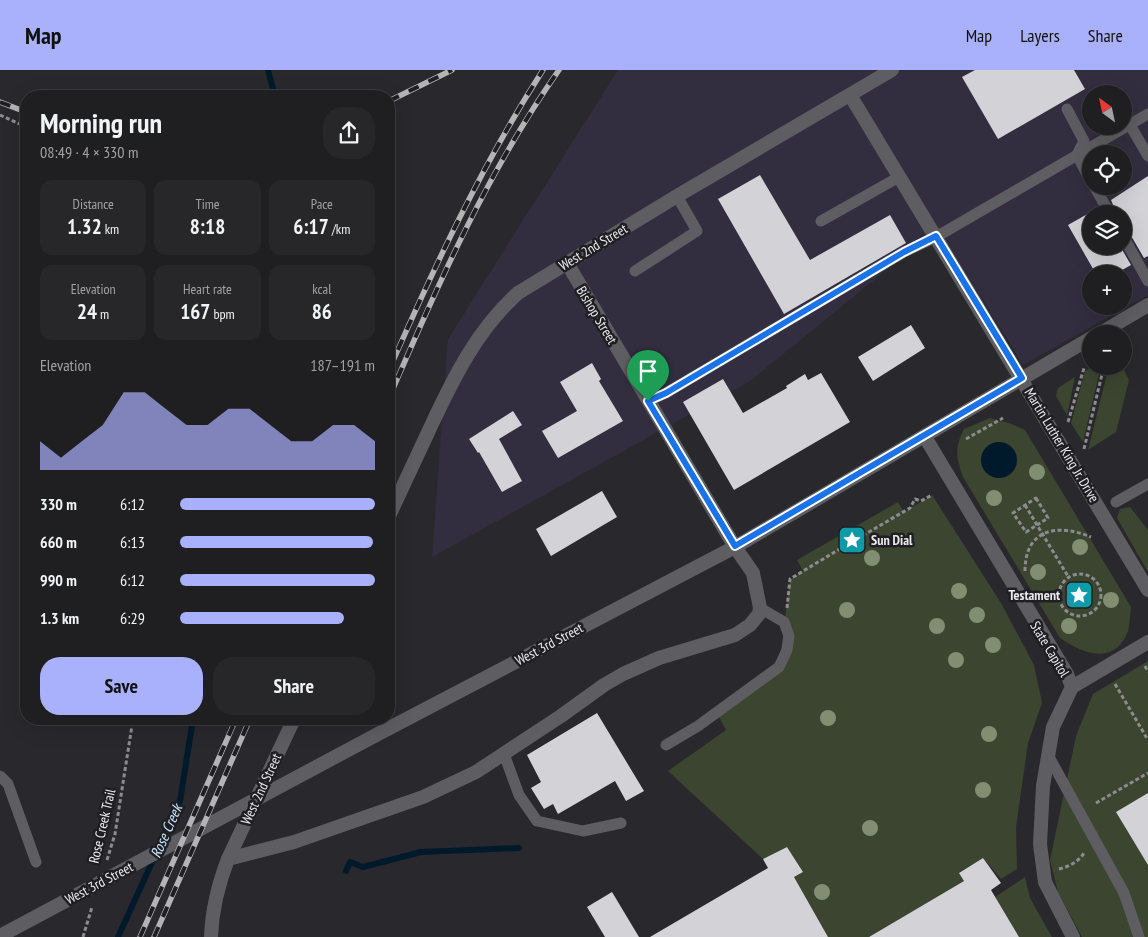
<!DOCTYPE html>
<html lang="en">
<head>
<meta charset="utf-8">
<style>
  body { margin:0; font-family:"PT Sans Narrow",sans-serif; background:#27272a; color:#f1f3f6; height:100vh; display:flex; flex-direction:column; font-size:19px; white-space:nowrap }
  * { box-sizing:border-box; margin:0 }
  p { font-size:16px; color:#a1a2a5 }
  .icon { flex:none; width:28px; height:28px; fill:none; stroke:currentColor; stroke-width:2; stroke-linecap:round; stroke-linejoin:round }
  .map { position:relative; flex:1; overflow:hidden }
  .details { position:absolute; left:20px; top:20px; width:375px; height:635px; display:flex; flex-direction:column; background:#1f1f22; border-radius:20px; box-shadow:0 5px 20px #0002,0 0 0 1px #3c3d40 }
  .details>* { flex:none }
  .needle { width:32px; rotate:327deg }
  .buttons { position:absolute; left:1082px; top:15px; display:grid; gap:10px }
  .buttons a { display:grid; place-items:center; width:50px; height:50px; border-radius:50%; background:#1f1f22; box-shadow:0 5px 20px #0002,0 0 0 1px #3c3d40; font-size:25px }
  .pin { position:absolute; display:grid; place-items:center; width:42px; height:42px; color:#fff; margin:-51px -21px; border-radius:50% 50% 50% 0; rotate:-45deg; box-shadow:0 0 5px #0007 }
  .pin .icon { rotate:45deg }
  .round { display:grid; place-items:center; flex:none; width:52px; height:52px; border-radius:20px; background:#27272a }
  .head { display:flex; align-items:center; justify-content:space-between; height:85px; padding:0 20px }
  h1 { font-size:28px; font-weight:700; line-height:38px }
  .figures { display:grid; grid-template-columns:repeat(3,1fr); gap:8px; height:85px; padding:5px 20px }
  .figures div { display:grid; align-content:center; border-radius:12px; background:#27272a; text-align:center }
  .figures b { font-size:21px; font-weight:700 }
  .figures small { font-size:14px; font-weight:400 }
  .figures p { font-size:14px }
  .chart { height:140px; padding:10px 20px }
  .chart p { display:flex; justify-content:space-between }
  .chart svg { width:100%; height:90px; margin-top:5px; fill:#a9b0fc; opacity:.7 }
  .cta { display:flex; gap:10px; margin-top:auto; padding:10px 20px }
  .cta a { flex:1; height:58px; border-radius:20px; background:#a9b0fc; color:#111; font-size:20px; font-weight:700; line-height:58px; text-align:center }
  .cta a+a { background:#27272a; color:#f1f3f6 }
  ul { padding:0 20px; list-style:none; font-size:16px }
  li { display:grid; grid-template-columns:80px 60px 1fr; align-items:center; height:38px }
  li i { height:12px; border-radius:6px; background:#a9b0fc }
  header { display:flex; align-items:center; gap:30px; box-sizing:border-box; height:70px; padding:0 25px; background:#a9b0fc; color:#111 }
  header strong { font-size:24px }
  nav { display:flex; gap:28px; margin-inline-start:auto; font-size:18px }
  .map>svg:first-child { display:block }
  .commercial { fill:#322e3f; fill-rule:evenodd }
  .green { fill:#3b452f }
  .water { fill:#001a2b }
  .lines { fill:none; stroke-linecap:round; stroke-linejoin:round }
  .stream { stroke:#001a2b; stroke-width:6 }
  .building { fill:#d2d2d7 }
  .path { stroke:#8c8c90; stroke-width:3; stroke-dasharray:4 2.5; stroke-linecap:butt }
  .service { stroke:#5e5e62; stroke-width:11 }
  .minor { stroke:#5e5e62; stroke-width:14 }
  .tertiary { stroke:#5e5e62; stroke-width:14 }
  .secondary { stroke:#5e5e62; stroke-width:14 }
  .rail-casing { stroke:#b4b4b7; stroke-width:5.5 }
  .rail { stroke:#1f1f23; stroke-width:4; stroke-dasharray:11; stroke-linecap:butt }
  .tree { fill:#818e72 }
  .route-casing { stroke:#fff; stroke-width:10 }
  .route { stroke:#1a73e8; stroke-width:6 }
  .labels { text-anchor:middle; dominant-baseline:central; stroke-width:5; stroke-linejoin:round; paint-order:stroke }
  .street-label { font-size:14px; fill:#ebebee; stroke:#1f1f23 }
  .poi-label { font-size:14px; font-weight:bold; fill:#ebebee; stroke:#1f1f23; text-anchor:start }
  .water-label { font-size:15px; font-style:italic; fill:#c7e7fe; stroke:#1f1f23 }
</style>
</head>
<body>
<header>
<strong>Map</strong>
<nav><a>Map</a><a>Layers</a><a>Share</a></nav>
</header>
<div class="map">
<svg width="1148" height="867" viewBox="0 0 1148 867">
  <rect width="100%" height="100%" fill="#29292d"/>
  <path class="commercial" d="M618,0H1148V225L1023,295L938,158L750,311L432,487L448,269ZM1091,24H1124V56H1091ZM1091,84H1124V116H1091ZM1091,144H1124V176H1091ZM1091,204H1124V236H1091Z"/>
  <g class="green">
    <path d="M1094,296H1101L1083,372L1071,353L1085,301Z"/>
    <path d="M1109,296H1122L1129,310L1116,362L1088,380Z"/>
    <path d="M1075,307L1067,345L1056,326L1058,318Z"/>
    <path d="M990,348L1009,353L1025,360L1131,537C1130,544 1130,554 1128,561C1115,596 1083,584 1060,568L963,407C956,385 954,380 964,359Z"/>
    <path d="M932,425L1001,533L1034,595L1042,633L1028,673L1016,757L1017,799L1001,809L983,788L960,802L964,811L869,867H828L794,807L803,802L787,777L763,789L668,701L726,660L719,647L779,597L790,509L803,501L797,490L898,432L904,442Z"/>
    <path d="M1130,437L1148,460V502L1117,448L1120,439Z"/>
    <path d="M1148,591V867H1082L1058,822L1050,790L1076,666L1093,624Z"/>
    <path d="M1025,807L1030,828L1052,867H1019L995,827Z"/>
  </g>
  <circle class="water" cx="999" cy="390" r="18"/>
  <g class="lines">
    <g class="stream">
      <path d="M268,0L275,26"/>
      <path d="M346,801L350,792L363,797L421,782L519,778"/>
      <path d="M118,867L180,731L193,649"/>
    </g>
  </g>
  <g class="building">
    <path d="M975,0H1074L1085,19L998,69L962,7Z"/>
    <path d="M760,105L810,190L890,145L906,173L784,244L718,129Z"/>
    <path d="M1148,106V186L1144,188L1130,164L1124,161V144H1117L1111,130Z"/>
    <path d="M1098,138L1101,144H1091V176H1120L1131,195L1115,204H1096L1068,155Z"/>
    <path d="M911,255L925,278L873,311L858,287Z"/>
    <path d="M592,293L601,309L599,311L623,351L558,388L542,361L577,341L560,312Z"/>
    <path d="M821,303L850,352L734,420L683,332L723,309L743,343L787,318L786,316L805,304L808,310Z"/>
    <path d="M513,341L522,355L499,369L522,411L502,422L479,382L478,383L469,369Z"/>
    <path d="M602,421L617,447L551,486L536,459Z"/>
    <path d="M597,643L644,721L626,731L615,711L558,744L553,734L544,739L531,718L541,712L527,685Z"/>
    <path d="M1148,723V795L1116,742Z"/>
    <path d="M787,777L803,802L794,807L828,867H650L768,798L763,789Z"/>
    <path d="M983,788L1001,813L991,820L1019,867H869L964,811L959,803Z"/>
    <path d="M612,822L639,867H605L587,837Z"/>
  </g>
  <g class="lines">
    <g class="path">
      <path d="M0,45L26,57"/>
      <path d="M1068,352L1084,298"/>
      <path d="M966,369L1003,348"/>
      <path d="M1084,379L1104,296"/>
      <path d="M1036,428L1048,448L1026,462L1013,443Z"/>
      <path d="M1025,435L1069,508"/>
      <path d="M1025,501C1025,459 1057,453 1091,467"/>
      <circle cx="1080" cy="525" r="21"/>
      <path d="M787,538L790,509L848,474L851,468L855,470L910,438L915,429L921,431L932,425"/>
      <path d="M1145,596L1148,602"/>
      <path d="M1115,614L1148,670"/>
      <path d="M1096,733L1148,703"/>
      <path d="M107,790L115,764L133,649"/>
      <path d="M1059,799C1069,797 1079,791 1084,783"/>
      <path d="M83,867L92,837"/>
    </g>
    <g class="service">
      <path d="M1067,39L1084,71L1077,85L1091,112"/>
      <path d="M1130,55L1148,86"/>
      <path d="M1094,116L1110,144"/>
      <path d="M821,151L899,107"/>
      <path d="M1124,168L1148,211"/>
      <path d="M635,201L697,161L677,126"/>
      <path d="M648,331L666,323L904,182L936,167L1148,44"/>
      <path d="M1116,432L1148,414"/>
      <path d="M666,675L698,656L779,597L787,580L789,566L784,552L760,538"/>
      <path d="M504,684L519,725L537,751L583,761L621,753"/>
      <path d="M1048,685L1124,823L1139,867"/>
      <path d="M0,706L8,714L36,792"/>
    </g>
    <g class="minor">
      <path d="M850,25L1148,520"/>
      <path d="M925,367L1067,604L1072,617L1053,657L1043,716L1040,774L1045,812L1073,867"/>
      <path d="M1072,617L1148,572"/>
      <path d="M211,867C212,839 218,815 228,789L294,772L423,727L476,702L561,646L604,615L623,604L659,588L735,565L750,555L759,544L760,538L753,503L735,477L567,193"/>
    </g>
    <g class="tertiary">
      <path d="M389,446C403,416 417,386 431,356C454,307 477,260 518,223L677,126L892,0"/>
      <path d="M228,789L294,649"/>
    </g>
    <g class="secondary">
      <path d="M1099,264L1148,235"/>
      <path d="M0,866L378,664L735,477L1091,268"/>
    </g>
    <g class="rail-casing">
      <g id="rail">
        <path d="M389,31L452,0"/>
        <path d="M0,32L26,42"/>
        <path d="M389,300C434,197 482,95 543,0"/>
        <path d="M389,328C437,216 488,101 559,0"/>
        <path d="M140,867L236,649"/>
        <path d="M154,867L250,649"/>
      </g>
    </g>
    <use href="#rail" class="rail"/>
  </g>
  <g class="tree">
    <circle cx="1037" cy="402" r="8"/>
    <circle cx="994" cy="428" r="8"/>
    <circle cx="1080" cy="477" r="8"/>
    <circle cx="872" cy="488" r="8"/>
    <circle cx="1038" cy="502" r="8"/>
    <circle cx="959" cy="521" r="8"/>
    <circle cx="1111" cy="530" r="8"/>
    <circle cx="847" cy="540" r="8"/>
    <circle cx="977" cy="545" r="8"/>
    <circle cx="937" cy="556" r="8"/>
    <circle cx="1069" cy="556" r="8"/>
    <circle cx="993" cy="575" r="8"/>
    <circle cx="956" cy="590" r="8"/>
    <circle cx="828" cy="648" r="8"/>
    <circle cx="989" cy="664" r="8"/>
    <circle cx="983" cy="720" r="8"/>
    <circle cx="870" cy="758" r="8"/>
    <circle cx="822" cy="822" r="8"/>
  </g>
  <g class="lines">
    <g class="route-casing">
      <path id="route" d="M936,166L1022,308L735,476L648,331L666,323L904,182Z"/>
    </g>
    <use href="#route" class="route"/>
  </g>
  <defs>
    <g id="sight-square" transform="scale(1.4375)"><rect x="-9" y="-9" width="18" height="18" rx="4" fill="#0f9aa8" stroke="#1f1f23"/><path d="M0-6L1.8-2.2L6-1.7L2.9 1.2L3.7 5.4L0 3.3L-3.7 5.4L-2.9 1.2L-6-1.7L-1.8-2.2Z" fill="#fff"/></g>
  </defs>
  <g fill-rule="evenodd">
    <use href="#sight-square" x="852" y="470"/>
    <use href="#sight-square" x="1079" y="525"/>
  </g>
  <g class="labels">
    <g class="street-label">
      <text transform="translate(593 177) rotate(-31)">West 2nd Street</text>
      <text transform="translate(597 245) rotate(59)">Bishop Street</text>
      <text transform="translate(1062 375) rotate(59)">Martin Luther King Jr. Drive</text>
      <text transform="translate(549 574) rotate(-28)">West 3rd Street</text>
      <text transform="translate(1050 579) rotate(59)">State Capitol</text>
      <text transform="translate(261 719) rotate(-65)">West 2nd Street</text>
      <text transform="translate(102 756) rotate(-77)">Rose Creek Trail</text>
      <text transform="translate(99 813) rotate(-28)">West 3rd Street</text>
    </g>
    <g class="poi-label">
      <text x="871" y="470">Sun Dial</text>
      <text x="1060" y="525" text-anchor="end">Testament</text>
    </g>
    <g class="water-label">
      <text transform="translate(166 761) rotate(-66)">Rose Creek</text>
    </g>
  </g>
</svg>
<div class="buttons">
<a><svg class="needle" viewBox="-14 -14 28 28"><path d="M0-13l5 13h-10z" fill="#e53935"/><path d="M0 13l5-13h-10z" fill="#a1a2a5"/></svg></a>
<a><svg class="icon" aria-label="locate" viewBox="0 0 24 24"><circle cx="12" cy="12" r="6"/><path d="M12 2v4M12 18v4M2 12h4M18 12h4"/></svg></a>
<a><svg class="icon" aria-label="layers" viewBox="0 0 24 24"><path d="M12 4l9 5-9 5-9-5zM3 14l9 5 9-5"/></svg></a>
<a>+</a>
<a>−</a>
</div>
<div class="pin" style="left:648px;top:331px;background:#1e9e55"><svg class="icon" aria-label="arrive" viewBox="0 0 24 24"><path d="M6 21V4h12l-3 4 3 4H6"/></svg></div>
<section class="details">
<div class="head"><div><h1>Morning run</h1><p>08:49 · 4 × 330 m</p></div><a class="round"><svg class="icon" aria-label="share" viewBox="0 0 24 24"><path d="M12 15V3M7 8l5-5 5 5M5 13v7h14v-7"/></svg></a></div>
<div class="figures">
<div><p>Distance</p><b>1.32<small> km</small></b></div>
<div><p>Time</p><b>8:18</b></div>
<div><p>Pace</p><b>6:17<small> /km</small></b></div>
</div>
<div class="figures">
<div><p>Elevation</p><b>24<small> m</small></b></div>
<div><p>Heart rate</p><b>167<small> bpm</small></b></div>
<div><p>kcal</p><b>86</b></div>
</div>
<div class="chart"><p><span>Elevation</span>187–191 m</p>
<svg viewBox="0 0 160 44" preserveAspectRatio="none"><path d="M0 44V30L10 38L20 30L30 22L40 6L50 6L60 14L70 22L80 22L90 14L100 14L110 22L120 30L130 30L140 22L150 22L160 30V44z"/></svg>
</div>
<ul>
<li><b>330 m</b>6:12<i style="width:100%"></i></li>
<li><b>660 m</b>6:13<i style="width:99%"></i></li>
<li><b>990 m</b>6:12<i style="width:100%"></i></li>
<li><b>1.3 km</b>6:29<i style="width:84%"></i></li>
</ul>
<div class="cta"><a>Save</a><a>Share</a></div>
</section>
</div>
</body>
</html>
